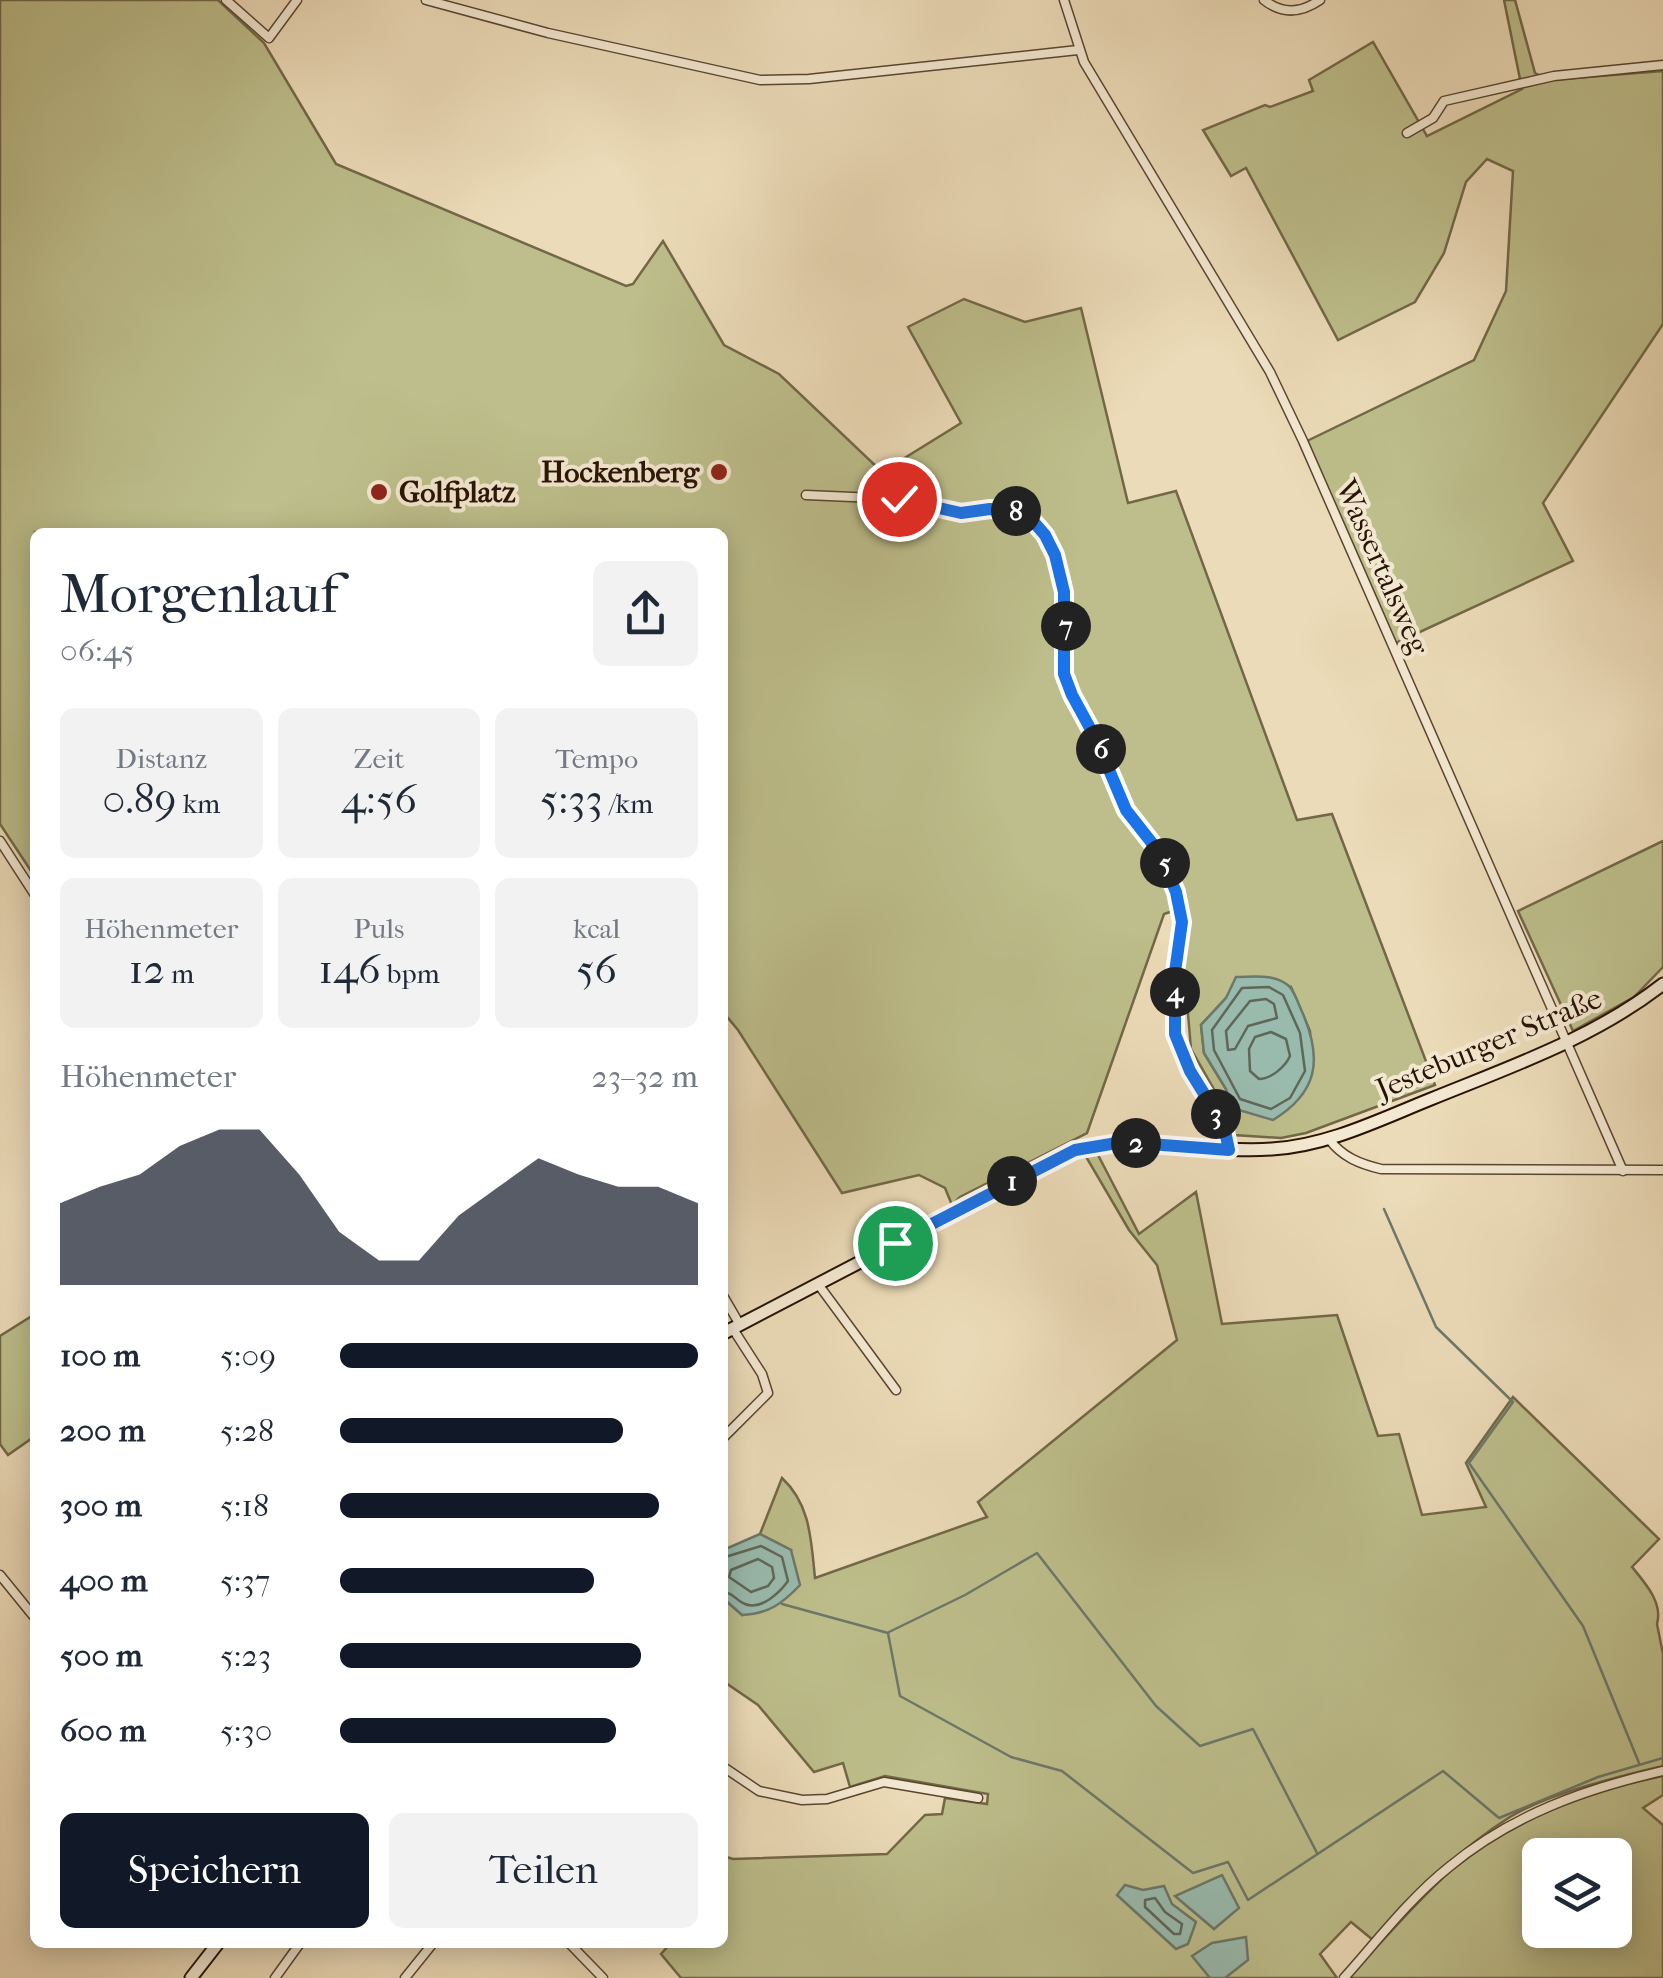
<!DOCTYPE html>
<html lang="de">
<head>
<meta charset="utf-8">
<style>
  body { margin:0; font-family:"IM FELL French Canon",serif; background:#f2f2f3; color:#1f2937; height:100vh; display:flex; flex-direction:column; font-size:38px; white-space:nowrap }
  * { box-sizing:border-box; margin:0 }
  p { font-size:32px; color:#747a83 }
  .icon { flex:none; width:55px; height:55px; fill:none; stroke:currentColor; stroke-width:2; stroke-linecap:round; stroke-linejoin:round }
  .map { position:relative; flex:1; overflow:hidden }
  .drawer { position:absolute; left:30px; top:528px; width:698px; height:1420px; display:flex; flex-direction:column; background:#fff; border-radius:15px; box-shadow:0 5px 25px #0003 }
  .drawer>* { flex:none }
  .controls { position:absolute; left:1522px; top:1838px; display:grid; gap:20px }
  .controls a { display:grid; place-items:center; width:110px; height:110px; border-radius:15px; background:#fff; box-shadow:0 5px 25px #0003; font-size:50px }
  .pin { position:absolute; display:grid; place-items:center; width:85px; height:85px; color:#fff; margin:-42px; border:5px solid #fff; border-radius:50%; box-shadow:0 2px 10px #0007 }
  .km { position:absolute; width:50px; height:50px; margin:-25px; border-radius:50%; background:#222; color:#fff; font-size:28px; line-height:50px; text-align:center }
  .round { display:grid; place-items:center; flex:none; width:105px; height:105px; border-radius:15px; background:#f2f2f3 }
  .summary { display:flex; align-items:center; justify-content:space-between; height:170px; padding:0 30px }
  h1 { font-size:55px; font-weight:600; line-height:75px }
  .stats { display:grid; grid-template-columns:repeat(3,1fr); gap:15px; height:170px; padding:10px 30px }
  .stats div { display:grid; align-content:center; border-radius:15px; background:#f2f2f3; text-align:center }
  .stats b { font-size:42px; font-weight:600 }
  .stats small { font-size:28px; font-weight:400 }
  .stats p { font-size:28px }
  .chart { height:280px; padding:20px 30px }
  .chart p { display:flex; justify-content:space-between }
  .chart svg { width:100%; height:180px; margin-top:10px; fill:#111827; opacity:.7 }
  .primary-button { display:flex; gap:20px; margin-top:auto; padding:20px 30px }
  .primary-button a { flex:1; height:115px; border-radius:15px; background:#111827; color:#fff; font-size:40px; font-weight:600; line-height:115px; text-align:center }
  .primary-button a+a { background:#f2f2f3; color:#1f2937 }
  ul { padding:0 30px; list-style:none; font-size:32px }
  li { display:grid; grid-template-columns:160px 120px 1fr; align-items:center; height:75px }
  li i { height:25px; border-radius:12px; background:#111827 }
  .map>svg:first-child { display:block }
  .green { fill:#bdbe8b; stroke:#726847; stroke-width:2.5; fill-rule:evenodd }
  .water { fill:#99bbae; stroke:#6c786a; stroke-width:2.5 }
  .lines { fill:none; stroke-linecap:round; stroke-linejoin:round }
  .shore { stroke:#606758; stroke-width:2.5 }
  .stream { stroke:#6c786a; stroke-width:2.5 }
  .minor-casing { stroke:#594530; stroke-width:11 }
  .secondary-casing { stroke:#281303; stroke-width:15 }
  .minor { stroke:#f3e8d1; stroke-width:8 }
  .secondary { stroke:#f3e8d1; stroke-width:11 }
  .route-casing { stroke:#fff; stroke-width:20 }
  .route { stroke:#1a73e8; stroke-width:12 }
  .poi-dot { fill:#8f2418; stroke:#f3e8d1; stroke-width:4 }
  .labels { text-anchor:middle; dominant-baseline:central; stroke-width:8; stroke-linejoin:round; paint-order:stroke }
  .poi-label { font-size:30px; font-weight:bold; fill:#281303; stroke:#f3e8d1; text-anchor:end }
  .street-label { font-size:30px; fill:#281303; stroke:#f3e8d1 }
</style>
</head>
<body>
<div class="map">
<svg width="1663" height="1978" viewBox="0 0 1663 1978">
  <rect width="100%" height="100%" fill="#ecdbb8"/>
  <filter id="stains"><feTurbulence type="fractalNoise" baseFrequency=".002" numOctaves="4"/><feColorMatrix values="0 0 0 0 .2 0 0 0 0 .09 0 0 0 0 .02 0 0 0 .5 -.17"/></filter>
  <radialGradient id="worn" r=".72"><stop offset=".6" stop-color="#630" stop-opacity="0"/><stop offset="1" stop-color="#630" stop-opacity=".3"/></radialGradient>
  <g class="green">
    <path d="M0,0H218L264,43L336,164L626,286L633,284L663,241L724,345L779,374L882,472L961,423L908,327L964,299L1025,322L1081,308L1128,503L1176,491L1297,820L1332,814L1435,1085L1306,1133L1281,1138L1234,1135L1232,1121L1191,1049L1179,909L1164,914L1087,1133L960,1197L952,1205L945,1188L919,1175L842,1193L738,1030L723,1012L722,532H35V877L0,824ZM1291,987L1310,1031L1311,1050L1232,1108L1226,1089L1204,1053L1201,1025L1226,998Z"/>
    <path d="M1504,0H1515L1535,73L1549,80L1663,71V324L1543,503L1573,561L1396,643L1307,441L1474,360L1506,291L1513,171L1487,159L1466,182L1444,253L1415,302L1338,340L1246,168L1231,176L1203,130L1265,105L1270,107L1313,91L1309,80L1373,42L1427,136L1522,89Z"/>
    <path d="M1663,841V967L1634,997L1573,1031L1518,911Z"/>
    <path d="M1097,1153L1139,1234L1196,1192L1222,1324L1337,1315L1378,1436L1399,1434L1422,1515L1486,1507L1466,1463L1513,1397L1659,1539L1632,1567C1646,1584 1663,1603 1657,1624L1663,1654V1766C1617,1777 1550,1793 1510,1817C1457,1850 1415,1895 1373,1940L1351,1922L1320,1954L1337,1978H681L661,1954L671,1943L722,1942L723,1856L733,1859L887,1854L925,1815L942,1814L945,1798L987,1804L988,1794L885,1776L850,1787L843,1763L814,1772L758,1705L723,1681V1598L742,1615L791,1550L760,1534L782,1478C811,1505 811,1541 815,1578L987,1517L978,1502L1177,1340L1157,1265L1129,1230L1085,1155Z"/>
    <path d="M35,1314V1436L8,1455L0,1444V1336Z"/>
    <path d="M1663,1776V1795L1643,1808L1663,1825V1978H1348C1381,1943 1413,1905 1449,1872C1505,1819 1589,1791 1663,1776ZM1540,1855H1615V1930H1540Z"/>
  </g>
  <g class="water">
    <path d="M1236,977C1253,977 1274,973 1289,986C1295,992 1299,1006 1303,1014C1323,1061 1317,1093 1273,1120L1232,1108L1226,1089L1204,1053L1201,1025L1226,998Z"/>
    <path d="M760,1534L791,1550L800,1585C782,1604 768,1614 742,1615L723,1598V1550Z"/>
    <path d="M1222,1875L1239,1908L1214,1929L1175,1896Z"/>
    <path d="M1125,1885L1143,1890L1164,1886L1172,1904L1196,1922L1188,1944L1176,1949L1117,1895Z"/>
    <path d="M1246,1937L1248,1960L1225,1978H1210L1192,1956L1212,1943Z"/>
  </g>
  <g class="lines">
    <g class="shore">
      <path d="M1269,987L1283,995L1300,1033L1305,1071L1290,1098L1271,1109L1240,1099L1214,1050L1212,1030L1242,988Z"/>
      <path d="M1266,999L1274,1004L1277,1018L1248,1026L1235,1049L1228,1050L1226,1031L1250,1001Z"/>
      <path d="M1271,1032L1286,1039L1290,1056C1285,1067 1271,1079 1259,1079L1250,1071L1249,1049L1255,1037Z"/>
      <path d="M722,1558L761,1546L782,1557L788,1581C780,1592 761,1611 745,1604C735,1600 734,1593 722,1591"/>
      <path d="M758,1559L772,1567L774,1578L768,1586L751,1592L729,1577L731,1570Z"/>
      <path d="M1155,1898L1165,1912L1182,1924L1180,1934H1174L1145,1907V1900Z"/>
    </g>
    <g class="stream">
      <path d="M1384,1209L1436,1327L1513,1402L1469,1463L1583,1626L1639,1763"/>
      <path d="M782,1604L888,1633L900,1696L1011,1757L1062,1771L1193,1873L1228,1862L1248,1900L1443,1771L1499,1818L1598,1777L1663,1758"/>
      <path d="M889,1632L965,1595L1037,1553L1156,1706L1200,1746L1253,1729L1317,1853"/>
    </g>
    <g class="minor-casing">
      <g id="minor">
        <path d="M226,0L269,38L297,0"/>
        <path d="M426,0L548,33L760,80L809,79L1078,50"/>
        <path d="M1064,0L1084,62L1270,372L1303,441L1623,1171"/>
        <path d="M1264,0C1283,15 1301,13 1320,0"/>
        <path d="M1407,133L1433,118L1444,101L1554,76L1663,65"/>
        <path d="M806,495L899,499L961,513L1005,509L1032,520L1045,535L1055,555L1064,592V674L1071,695L1096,739L1126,810L1159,852L1177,891L1182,922L1175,972V1034L1190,1071L1224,1126L1229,1150"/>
        <path d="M0,841L35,895"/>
        <path d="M1329,1139C1342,1157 1360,1164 1381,1169L1663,1170"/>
        <path d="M818,1284L896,1390"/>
        <path d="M722,1294L740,1325"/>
        <path d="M722,1439L768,1393L762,1374L733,1329"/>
        <path d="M0,1575L35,1618"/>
        <path d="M722,1766L759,1791L802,1800L827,1799L884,1782L978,1798"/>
        <path d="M568,1942L603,1978"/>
        <path d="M275,1978L301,1942"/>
        <path d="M405,1978L434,1942"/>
        <path d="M1344,1978C1377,1941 1410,1898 1449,1867C1512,1815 1584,1789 1663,1771"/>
      </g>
    </g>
    <g class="secondary-casing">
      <g id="secondary">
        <path d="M722,1334L1075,1150C1139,1134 1206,1154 1272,1149C1327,1146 1381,1119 1431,1099C1512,1066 1594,1038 1663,984"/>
        <path d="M191,1978L219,1942"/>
      </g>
    </g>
    <use href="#minor" class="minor"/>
    <use href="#secondary" class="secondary"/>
  </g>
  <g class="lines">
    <g class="route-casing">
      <path id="route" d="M895,1243L1075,1150L1123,1142L1229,1150L1224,1126L1190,1071L1175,1034V972L1182,922L1176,892L1159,852L1126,810L1096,739L1072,695L1064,674V592L1055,555L1045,535L1032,520L1016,511L990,509L961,513L899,499"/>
    </g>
    <use href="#route" class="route"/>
  </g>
  <g class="poi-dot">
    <circle cx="719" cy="472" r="10"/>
    <circle cx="379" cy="492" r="10"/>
  </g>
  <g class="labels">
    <g class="poi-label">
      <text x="699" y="472">Hockenberg</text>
      <text x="399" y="492" text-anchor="start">Golfplatz</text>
    </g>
    <g class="street-label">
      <text transform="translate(1382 567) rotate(66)">Wassertalsweg</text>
      <text transform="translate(1489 1044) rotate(-23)">Jesteburger Straße</text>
    </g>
  </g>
  <rect width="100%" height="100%" filter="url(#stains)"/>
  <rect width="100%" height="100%" fill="url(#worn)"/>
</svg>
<div class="controls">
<a><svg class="icon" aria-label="layers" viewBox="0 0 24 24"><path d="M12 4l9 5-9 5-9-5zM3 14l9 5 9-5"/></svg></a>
</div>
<div class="pin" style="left:895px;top:1243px;background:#1e9e55"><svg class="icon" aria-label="arrive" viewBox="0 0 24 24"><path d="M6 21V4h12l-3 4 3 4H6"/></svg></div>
<div class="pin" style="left:899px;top:499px;background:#d93025"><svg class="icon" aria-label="check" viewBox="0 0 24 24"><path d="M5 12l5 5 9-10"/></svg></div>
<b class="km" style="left:1012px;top:1181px">1</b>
<b class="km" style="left:1136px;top:1143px">2</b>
<b class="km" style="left:1216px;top:1114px">3</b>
<b class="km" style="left:1175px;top:992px">4</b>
<b class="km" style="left:1165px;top:863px">5</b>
<b class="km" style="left:1101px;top:749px">6</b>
<b class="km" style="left:1066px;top:626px">7</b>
<b class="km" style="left:1016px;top:511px">8</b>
<section class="drawer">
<div class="summary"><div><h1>Morgenlauf</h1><p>06:45</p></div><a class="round"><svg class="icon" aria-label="share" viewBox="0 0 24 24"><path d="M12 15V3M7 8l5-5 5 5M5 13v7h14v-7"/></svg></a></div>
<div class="stats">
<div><p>Distanz</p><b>0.89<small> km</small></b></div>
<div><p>Zeit</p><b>4:56</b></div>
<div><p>Tempo</p><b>5:33<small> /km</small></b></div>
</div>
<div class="stats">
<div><p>Höhenmeter</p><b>12<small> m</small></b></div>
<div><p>Puls</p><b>146<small> bpm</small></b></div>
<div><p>kcal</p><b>56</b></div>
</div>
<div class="chart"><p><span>Höhenmeter</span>23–32 m</p>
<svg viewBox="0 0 160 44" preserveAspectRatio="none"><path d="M0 44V24L10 20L20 17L30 10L40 6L50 6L60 17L70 31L80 38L90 38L100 27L110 20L120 13L130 17L140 20L150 20L160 24V44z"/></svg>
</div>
<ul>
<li><b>100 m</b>5:09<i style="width:100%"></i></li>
<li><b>200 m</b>5:28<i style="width:79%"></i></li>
<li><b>300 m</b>5:18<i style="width:89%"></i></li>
<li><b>400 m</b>5:37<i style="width:71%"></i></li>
<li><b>500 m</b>5:23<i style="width:84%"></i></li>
<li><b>600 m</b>5:30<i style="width:77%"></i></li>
</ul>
<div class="primary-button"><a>Speichern</a><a>Teilen</a></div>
</section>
</div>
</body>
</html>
